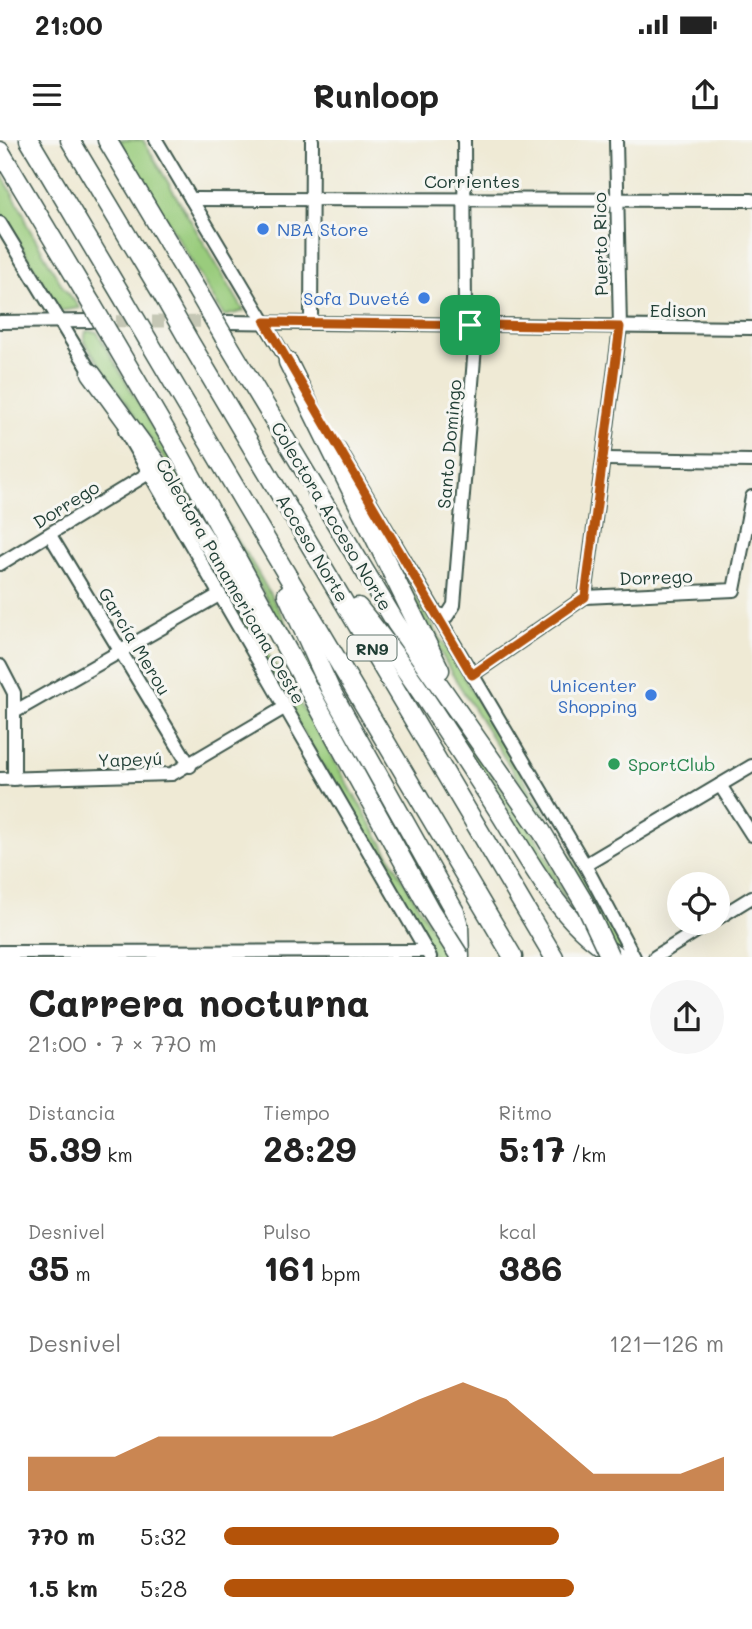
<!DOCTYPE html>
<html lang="es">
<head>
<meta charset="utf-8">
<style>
  body { margin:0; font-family:Mali,sans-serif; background:#f6f6f6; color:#222; height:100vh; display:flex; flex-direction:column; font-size:26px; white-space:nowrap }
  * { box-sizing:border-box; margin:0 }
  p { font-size:23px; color:#767676 }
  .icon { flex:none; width:38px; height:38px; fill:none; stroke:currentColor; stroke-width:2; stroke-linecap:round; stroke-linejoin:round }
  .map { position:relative; height:817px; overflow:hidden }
  .details { display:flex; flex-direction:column; background:#fff; flex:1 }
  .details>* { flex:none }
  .fabs { position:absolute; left:667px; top:732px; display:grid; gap:14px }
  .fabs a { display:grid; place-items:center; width:63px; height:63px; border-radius:50%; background:#fff; box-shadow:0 7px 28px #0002; font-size:35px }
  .pin { position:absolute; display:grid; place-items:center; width:60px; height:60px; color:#fff; margin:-30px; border-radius:14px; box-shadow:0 4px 10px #0006 }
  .round { display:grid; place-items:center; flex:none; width:74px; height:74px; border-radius:37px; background:#f6f6f6 }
  .overview { display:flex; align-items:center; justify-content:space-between; height:119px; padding:0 28px }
  h1 { font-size:38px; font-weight:800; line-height:52px }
  .figures { display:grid; grid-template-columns:repeat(3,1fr); gap:10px; height:119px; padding:7px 28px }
  .figures div { display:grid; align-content:center }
  .figures b { font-size:35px; font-weight:800 }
  .figures small { font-size:19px; font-weight:400 }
  .figures p { font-size:19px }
  .chart { height:196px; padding:14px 28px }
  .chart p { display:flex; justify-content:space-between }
  .chart svg { width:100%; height:126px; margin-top:7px; fill:#b45309; opacity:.7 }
  ul { padding:0 28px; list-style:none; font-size:23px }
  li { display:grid; grid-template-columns:112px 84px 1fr; align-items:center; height:52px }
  li i { height:18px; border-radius:9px; background:#b45309 }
  .status { display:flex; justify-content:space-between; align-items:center; height:49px; padding:0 35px; background:#fff; direction:ltr }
  .status svg { height:19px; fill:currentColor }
  header { display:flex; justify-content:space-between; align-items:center; height:91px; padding:0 28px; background:#fff; font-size:32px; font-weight:800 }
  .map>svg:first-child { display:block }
  .green { fill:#9acc7d; stroke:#5c8458; stroke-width:2 }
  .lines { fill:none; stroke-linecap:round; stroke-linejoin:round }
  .minor-tunnel { stroke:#c5c7b5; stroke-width:12; stroke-dasharray:12 6; stroke-linecap:butt }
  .minor-casing { stroke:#3e574c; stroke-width:16 }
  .highway-casing { stroke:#3e574c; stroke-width:21 }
  .minor { stroke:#fff; stroke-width:12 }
  .highway { stroke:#fff; stroke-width:18 }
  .highway-bridge-casing { stroke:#3e574c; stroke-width:21; stroke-linecap:butt }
  .highway-bridge { stroke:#fff; stroke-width:18 }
  .route-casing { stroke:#fff; stroke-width:14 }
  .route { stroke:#b45309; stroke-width:9 }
  .shop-dot { fill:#3f7fe0; stroke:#f6f6f2; stroke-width:2.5 }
  .leisure-dot { fill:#2e9e5b; stroke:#f6f6f2; stroke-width:2.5 }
  .labels { text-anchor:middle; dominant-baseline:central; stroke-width:6; stroke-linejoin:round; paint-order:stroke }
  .shield { fill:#f6f6f2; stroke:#60746d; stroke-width:2 }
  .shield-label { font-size:16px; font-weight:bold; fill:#1f3d34 }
  .street-label { font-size:18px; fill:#1f3d34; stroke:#f6f6f2 }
  .shop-label { font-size:18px; fill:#366cbe; stroke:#f6f6f2; text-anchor:end }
  .leisure-label { font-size:18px; fill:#27864d; stroke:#f6f6f2; text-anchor:start }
</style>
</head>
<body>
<div class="status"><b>21:00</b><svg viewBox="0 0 49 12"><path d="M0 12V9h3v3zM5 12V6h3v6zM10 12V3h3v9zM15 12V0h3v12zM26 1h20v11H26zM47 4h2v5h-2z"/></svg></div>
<header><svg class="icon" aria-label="menu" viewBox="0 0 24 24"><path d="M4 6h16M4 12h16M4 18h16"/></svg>Runloop<svg class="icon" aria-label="share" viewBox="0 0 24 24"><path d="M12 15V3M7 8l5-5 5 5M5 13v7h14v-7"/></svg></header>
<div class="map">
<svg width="752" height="817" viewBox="0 0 752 817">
  <rect width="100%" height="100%" fill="#f6f6f2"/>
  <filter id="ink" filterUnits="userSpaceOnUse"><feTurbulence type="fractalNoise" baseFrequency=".0143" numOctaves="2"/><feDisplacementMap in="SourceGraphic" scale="14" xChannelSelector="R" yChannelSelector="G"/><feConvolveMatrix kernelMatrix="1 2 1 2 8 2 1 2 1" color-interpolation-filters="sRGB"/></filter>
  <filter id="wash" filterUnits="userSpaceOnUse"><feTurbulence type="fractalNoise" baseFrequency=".00686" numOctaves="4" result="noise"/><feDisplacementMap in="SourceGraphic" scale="28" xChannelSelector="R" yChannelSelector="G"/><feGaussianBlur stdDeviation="1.57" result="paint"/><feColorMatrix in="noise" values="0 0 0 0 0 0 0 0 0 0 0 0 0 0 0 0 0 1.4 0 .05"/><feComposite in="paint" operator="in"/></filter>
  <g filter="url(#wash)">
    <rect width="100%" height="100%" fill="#efead5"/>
    <g class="green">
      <path d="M119,0H143L244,171L224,176Z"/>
      <path d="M0,31L25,76L26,83L63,147L80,168L60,171L0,71Z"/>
      <path d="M86,191L97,192L213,391L84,201Z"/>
      <path d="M160,347L313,584L448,817H434Z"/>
      <path d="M216,366L254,426L436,746L451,786L354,619Z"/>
      <path d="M381,399L629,814L616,812L565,715L451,532Z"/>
      <path d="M386,483L539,702L576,776Z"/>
    </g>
  </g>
  <g filter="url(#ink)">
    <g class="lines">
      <path class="minor-tunnel" d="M98,181L220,182"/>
      <g class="minor-casing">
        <g id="minor">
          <path d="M156,0L291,227"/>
          <path d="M191,59L752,60"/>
          <path d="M0,83L95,239"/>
          <path d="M0,182L91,181"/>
          <path d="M226,182L752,188"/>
          <path d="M311,182L312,0"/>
          <path d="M125,291L430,817"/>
          <path d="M339,309L585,725L634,817"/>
          <path d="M605,319L752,321"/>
          <path d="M50,395L190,626"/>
          <path d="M0,424L149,333"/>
          <path d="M585,457L620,188L616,0"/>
          <path d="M437,474L447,476L454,465L476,194L465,176L464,0"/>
          <path d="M0,526L14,553V639"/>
          <path d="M472,535L585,457L734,450L752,357"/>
          <path d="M16,571L219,455"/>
          <path d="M0,639L172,634L284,568"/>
          <path d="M720,645L752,695"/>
          <path d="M585,725L752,626"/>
          <path d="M718,778L752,757"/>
          <path d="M0,812L427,811"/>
          <path d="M655,817L711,782"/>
        </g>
      </g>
      <g class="highway-casing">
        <g id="highway">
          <path d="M29,0L125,161"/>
          <path d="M70,0L164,157"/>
          <path d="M107,0L199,154"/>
          <path d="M0,11L91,163"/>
          <path d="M111,197L180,315L430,770"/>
          <path d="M224,197L396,483L542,692L586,766"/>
          <path d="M188,199L554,817"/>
          <path d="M148,200L513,817"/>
          <path d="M288,222L440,530"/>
          <path d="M91,233L155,321L261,486"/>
          <path d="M287,454L330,549L455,772L459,786L460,817"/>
          <path d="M358,467C409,529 450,597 494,664C529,718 560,787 620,817"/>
        </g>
      </g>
      <use href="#minor" class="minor"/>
      <use href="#highway" class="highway"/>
      <g class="highway-bridge-casing">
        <g id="highway-bridge">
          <path d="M199,154L224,197"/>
          <path d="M164,157L188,199"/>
          <path d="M125,161L148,200"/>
          <path d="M91,163L111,197"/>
          <path d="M586,766L610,817"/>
          <path d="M430,770L460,817"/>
        </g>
      </g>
      <use href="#highway-bridge" class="highway-bridge"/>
    </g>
  </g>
  <g class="lines" filter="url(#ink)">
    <g class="route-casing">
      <path id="route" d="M265,182L620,187L585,457L472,535Z"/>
    </g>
    <use href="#route" class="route"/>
  </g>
  <g class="shop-dot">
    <circle cx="263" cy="89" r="7"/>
    <circle cx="424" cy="158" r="7"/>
    <circle cx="651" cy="555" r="7"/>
  </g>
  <circle class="leisure-dot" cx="614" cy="624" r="7"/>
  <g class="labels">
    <rect class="shield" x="347.5" y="495.5" width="49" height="25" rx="5"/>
    <g class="shield-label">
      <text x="372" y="508">RN9</text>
    </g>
    <g class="street-label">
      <text x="472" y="41">Corrientes</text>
      <text transform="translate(600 104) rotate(-91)">Puerto Rico</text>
      <text x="678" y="170">Edison</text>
      <text transform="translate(449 304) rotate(-85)">Santo Domingo</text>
      <text transform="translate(66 364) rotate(-32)">Dorrego</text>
      <text transform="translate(332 376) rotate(59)">Colectora Acceso Norte</text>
      <text transform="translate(313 408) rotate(59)">Acceso Norte</text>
      <text transform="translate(656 437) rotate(-2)">Dorrego</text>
      <text transform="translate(231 441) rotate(60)">Colectora Panamericana Oeste</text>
      <text transform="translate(135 501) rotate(59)">García Merou</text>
      <text transform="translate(130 619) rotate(-2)">Yapeyú</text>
    </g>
    <g class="shop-label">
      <text x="277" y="89" text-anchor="start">NBA Store</text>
      <text x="410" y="158">Sofa Duveté</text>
      <text x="637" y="545">Unicenter<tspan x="637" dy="21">Shopping</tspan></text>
    </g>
    <g class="leisure-label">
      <text x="628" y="624">SportClub</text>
    </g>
  </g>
</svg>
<div class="fabs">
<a><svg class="icon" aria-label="locate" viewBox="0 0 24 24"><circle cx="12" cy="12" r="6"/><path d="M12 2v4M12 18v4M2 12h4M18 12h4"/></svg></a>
</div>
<div class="pin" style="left:470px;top:185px;background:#1e9e55"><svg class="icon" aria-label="arrive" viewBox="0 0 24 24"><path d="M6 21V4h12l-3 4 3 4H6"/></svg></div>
</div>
<section class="details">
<div class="overview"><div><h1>Carrera nocturna</h1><p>21:00 · 7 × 770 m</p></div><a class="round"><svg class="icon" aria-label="share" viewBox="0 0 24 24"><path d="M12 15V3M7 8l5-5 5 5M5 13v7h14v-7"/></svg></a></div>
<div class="figures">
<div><p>Distancia</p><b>5.39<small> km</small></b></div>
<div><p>Tiempo</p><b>28:29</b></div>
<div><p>Ritmo</p><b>5:17<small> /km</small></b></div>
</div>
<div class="figures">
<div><p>Desnivel</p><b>35<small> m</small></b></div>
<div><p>Pulso</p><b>161<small> bpm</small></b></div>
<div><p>kcal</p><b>386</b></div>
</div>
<div class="chart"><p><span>Desnivel</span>121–126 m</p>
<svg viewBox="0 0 160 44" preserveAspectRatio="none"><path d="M0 44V32L10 32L20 32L30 25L40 25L50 25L60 25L70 25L80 19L90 12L100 6L110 12L120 25L130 38L140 38L150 38L160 32V44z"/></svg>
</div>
<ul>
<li><b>770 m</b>5:32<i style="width:67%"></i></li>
<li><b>1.5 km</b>5:28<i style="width:70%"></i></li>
</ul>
</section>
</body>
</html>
